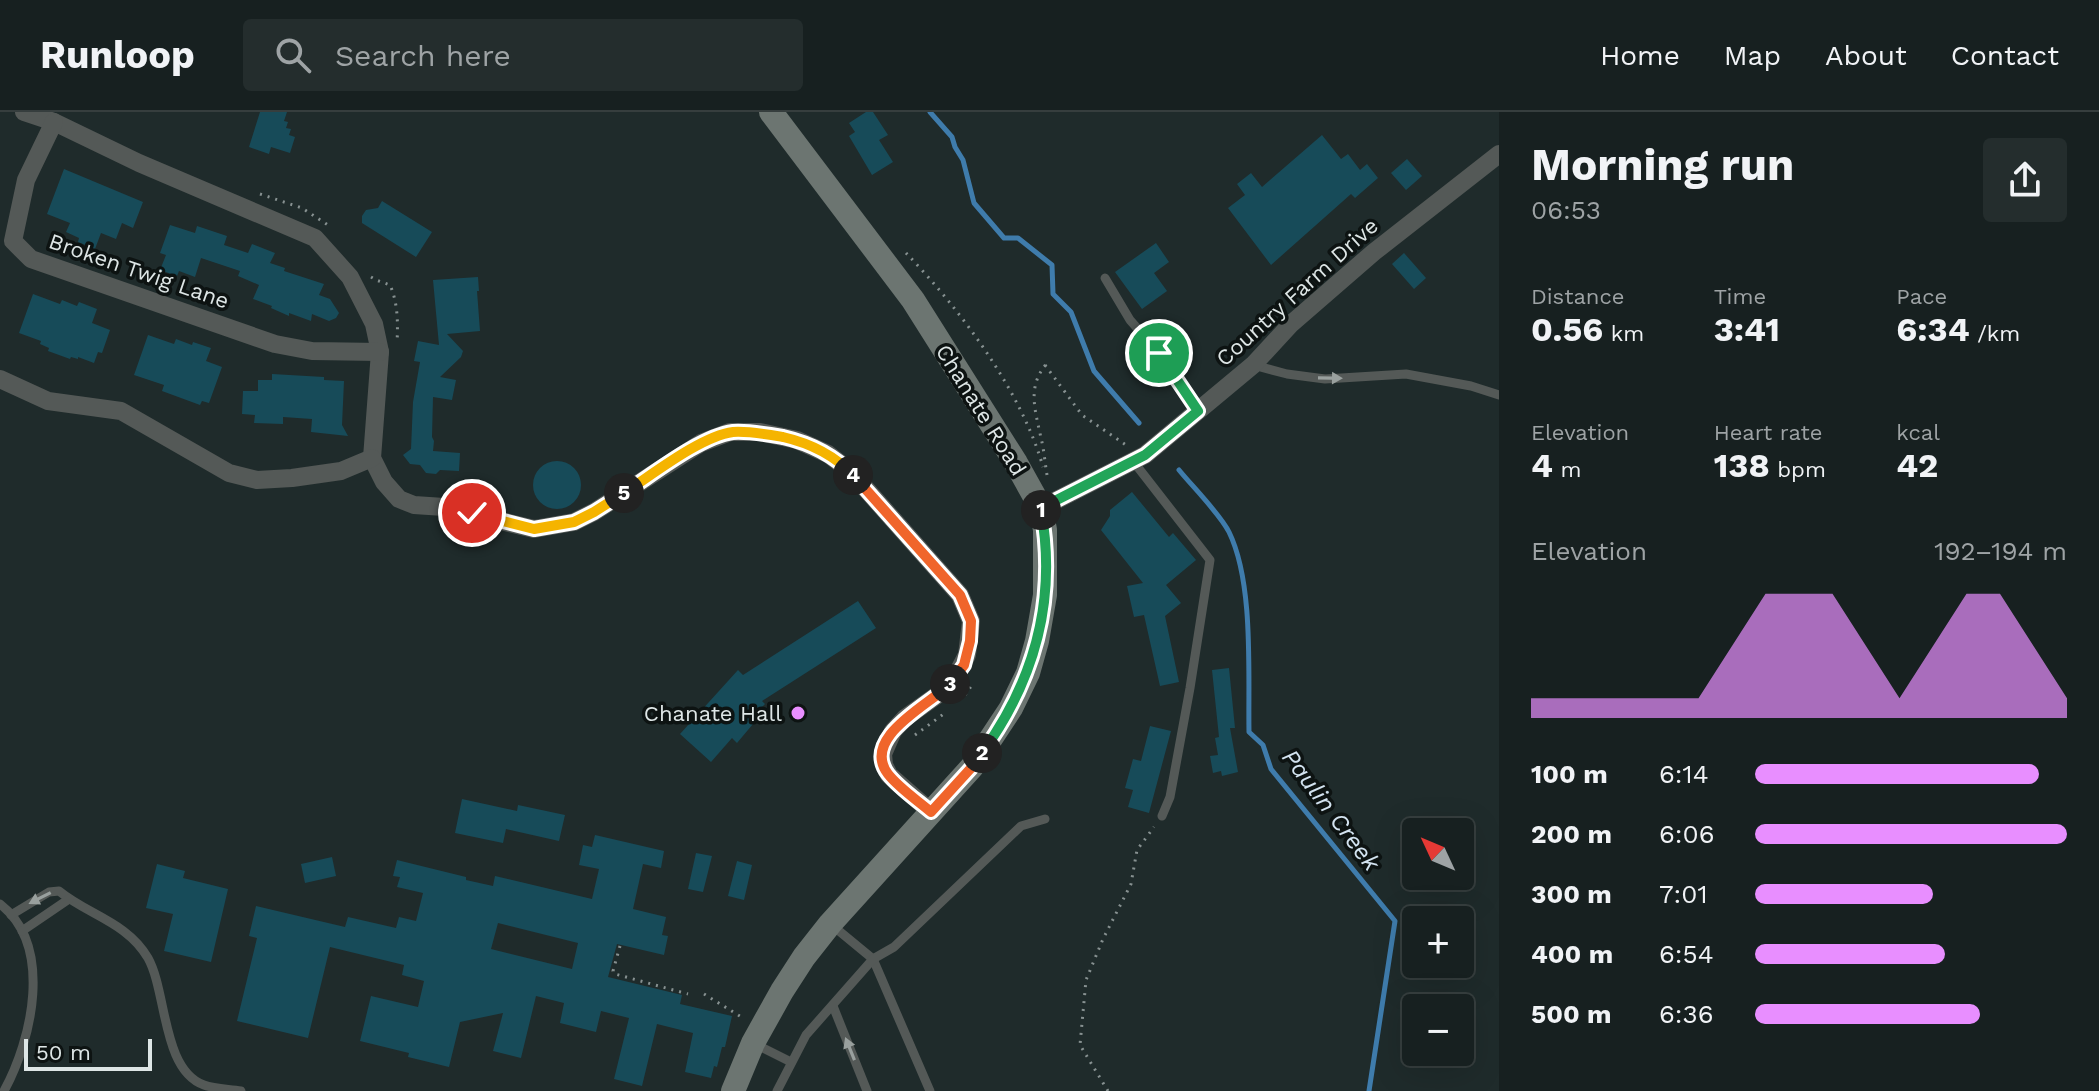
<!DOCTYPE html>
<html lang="en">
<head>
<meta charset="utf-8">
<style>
  body { margin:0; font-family:"Work Sans",sans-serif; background:#242d2d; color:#f1f3f6; height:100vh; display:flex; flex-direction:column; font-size:30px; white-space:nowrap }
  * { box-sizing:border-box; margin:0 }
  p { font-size:26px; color:#9ea3a5 }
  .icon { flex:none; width:44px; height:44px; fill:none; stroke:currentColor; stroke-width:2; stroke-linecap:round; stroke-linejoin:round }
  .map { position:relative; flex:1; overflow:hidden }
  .details { display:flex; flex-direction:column; background:#172020; width:600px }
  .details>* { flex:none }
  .needle { width:52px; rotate:314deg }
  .buttons { position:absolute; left:1402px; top:706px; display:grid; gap:16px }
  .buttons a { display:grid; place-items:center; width:72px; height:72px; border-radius:8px; background:#172020; box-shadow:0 8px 32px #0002,0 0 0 2px #363e3e; font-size:40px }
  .scale { position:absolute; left:24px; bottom:20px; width:128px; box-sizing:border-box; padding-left:8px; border:4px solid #dee6e6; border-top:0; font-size:22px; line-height:28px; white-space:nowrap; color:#dee6e6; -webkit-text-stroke:6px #0d1312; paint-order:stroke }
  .pin { position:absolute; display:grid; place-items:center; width:68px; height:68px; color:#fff; margin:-34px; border:4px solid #fff; border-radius:50%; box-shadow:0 2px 8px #0007 }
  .km { position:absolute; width:40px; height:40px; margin:-20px; border-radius:50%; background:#222; color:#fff; font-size:22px; line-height:40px; text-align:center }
  .round { display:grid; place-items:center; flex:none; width:84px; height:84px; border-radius:8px; background:#242d2d }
  .headline { display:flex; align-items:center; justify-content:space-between; height:136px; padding:0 32px }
  h1 { font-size:44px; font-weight:700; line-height:60px }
  .metrics { display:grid; grid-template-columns:repeat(3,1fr); gap:12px; height:136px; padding:8px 32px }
  .metrics div { display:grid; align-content:center }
  .metrics b { font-size:34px; font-weight:700 }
  .metrics small { font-size:22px; font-weight:400 }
  .metrics p { font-size:22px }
  .chart { height:224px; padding:16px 32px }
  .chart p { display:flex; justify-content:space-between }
  .chart svg { width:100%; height:144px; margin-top:8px; fill:#e88eff; opacity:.7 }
  ul { padding:0 32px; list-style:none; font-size:26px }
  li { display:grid; grid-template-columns:128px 96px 1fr; align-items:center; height:60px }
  li i { height:20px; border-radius:10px; background:#e88eff }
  header { display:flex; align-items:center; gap:48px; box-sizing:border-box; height:112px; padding:0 40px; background:#172020; border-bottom:2px solid #363e3e }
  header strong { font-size:38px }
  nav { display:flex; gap:44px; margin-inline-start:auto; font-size:28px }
  .search { width:560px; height:72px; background:#242d2d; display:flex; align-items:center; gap:20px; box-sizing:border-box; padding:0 28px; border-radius:8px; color:#9ea3a5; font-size:30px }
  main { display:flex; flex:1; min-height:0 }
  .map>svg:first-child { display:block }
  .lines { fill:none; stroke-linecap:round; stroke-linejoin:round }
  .stream { stroke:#3f7cac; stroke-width:5 }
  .building { fill:#174b59; fill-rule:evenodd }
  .path { stroke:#879191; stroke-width:3; stroke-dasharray:2 6; stroke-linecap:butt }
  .lane { stroke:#545957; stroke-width:9 }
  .street { stroke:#545957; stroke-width:18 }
  .secondary { stroke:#6c7571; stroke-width:24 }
  .oneway { fill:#99a09e }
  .split-1-casing { stroke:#fff; stroke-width:16 }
  .split-2-casing { stroke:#fff; stroke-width:16 }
  .split-3-casing { stroke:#fff; stroke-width:16 }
  .split-4-casing { stroke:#fff; stroke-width:16 }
  .split-5-casing { stroke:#fff; stroke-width:16 }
  .split-6-casing { stroke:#fff; stroke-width:16 }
  .split-1 { stroke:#22a559; stroke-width:10 }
  .split-2 { stroke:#22a559; stroke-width:10 }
  .split-3 { stroke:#f0652b; stroke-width:10 }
  .split-4 { stroke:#f0652b; stroke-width:10 }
  .split-5 { stroke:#f5b400; stroke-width:10 }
  .split-6 { stroke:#f5b400; stroke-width:10 }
  .poi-dot { fill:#e88eff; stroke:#0d1312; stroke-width:3 }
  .labels { text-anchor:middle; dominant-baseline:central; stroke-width:7; stroke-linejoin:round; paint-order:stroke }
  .street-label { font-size:22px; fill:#dee6e6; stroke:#0d1312 }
  .poi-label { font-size:22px; fill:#dee6e6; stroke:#0d1312; text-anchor:end }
  .water-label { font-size:24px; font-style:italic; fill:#d3e3f0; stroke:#0d1312 }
</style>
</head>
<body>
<header>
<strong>Runloop</strong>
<div class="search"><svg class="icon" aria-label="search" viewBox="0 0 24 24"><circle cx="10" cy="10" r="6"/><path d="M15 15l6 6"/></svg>Search here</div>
<nav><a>Home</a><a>Map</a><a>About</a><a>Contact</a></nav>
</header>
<main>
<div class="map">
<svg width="1499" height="979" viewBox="0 0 1499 979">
  <rect width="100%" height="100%" fill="#1f2b2b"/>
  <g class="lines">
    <g class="stream">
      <path d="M930,0L952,25L955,35L963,48L974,91L1004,126H1018L1052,153L1053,182L1071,200L1094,259L1139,311"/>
      <path d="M1179,358C1192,374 1220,402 1229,420C1254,471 1248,562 1249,620L1263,633L1271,657L1395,809L1369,979"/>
    </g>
  </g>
  <g class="building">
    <path d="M260,0H287L284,9L288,10L286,16L291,17L289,23L295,25L290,41L271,35L269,42L249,35Z"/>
    <path d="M866,0H873L888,23L879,28L893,50L872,63L849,24L855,20L849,11Z"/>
    <path d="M1322,23L1341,47L1348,42L1360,58L1367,52L1378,66L1355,86L1351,82L1271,153L1228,96L1245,83L1237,72L1251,61L1262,75Z"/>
    <path d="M1407,47L1422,64L1406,78L1391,61Z"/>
    <path d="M64,57L143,90L133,116L122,111L116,127L101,121L95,137L78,130L79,126L66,120L70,111L47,102Z"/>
    <path d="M382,89L432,120L416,145L362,111V104L366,98L378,96Z"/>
    <path d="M170,113L195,121L197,114L227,124L224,133L248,141L252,132L275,141L270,151L285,156L284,159L324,172L319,183L330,187L339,201L336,206L329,209L312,202L311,209L289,201V204L271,196L272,194L253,187L259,173L238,164L240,159L201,146L195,165L179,159L177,164L160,158L166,143L160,141Z"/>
    <path d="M1156,131L1169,150L1154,161L1167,179L1142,197L1115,160Z"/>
    <path d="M1404,141L1426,166L1414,177L1392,152Z"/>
    <path d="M478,165L479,179H477L480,219L447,222L463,239L461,245L440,265L456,268L452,288L433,285L432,325L434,329L433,339L460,341L459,359L440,358L436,362L426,361L420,353L410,352L403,343L411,337L413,290L420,250L414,249L418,229L439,233L433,168Z"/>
    <path d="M33,182L60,192L62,188L77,194L79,190L97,197L92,211L110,218L102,241L98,240L94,251L78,245V247L71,245L70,247L48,239L49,236L40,232L41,229L19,221Z"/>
    <path d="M148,223L174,232L176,227L192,233L193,230L211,236L206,249L222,255L209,291L202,289L200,293L162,279L164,273L134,263Z"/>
    <path d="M272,262L324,265V268L344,269L342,313L348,324L311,320L312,307L283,305V312L254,311L255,303L242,302L243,279H258V268H272Z"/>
    <circle cx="557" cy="373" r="24"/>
    <path d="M1132,380L1169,425L1173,421L1196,448L1166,473L1181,491L1165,504L1179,570L1160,574L1144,503L1134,505L1127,474L1143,471L1101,418L1110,404V398Z"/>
    <path d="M858,489L876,516L762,589L765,592L749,608L753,612L737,631L732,626L711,650L680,622L738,558L743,563Z"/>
    <path d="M1229,556L1235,616H1230L1238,660L1222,664L1221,659L1213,661L1210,644L1218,643L1215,626L1219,625L1212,558Z"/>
    <path d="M1150,614L1171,619L1149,701L1128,695L1133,678L1125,676L1133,647L1141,649Z"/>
    <path d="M462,687L517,699L518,693L565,703L559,729L506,717L503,731L455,721Z"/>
    <path d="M595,723L664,739L661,756L643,752L633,797L666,805L662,823L668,824L664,843L617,832L608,865L682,883L680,892L732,904L725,935H722L717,955L714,954L711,966L685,960L693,921L657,912L642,974L614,967L629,906L601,899L596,920L560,911L564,891L536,884L521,946L493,939L503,901L460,910L449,955L408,945L409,941L360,929L371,884L418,895L424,869L402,863L404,853L330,835L308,926L237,909L257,826L249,824L256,794L345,815L348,805L396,816L399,805L416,809L423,781L397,775L400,765L393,764L397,748L466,765V768L493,774L495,764L592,787L599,757L579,753L583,733L592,735ZM498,811L578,831L572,857L491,837Z"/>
    <path d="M696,741L712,744L703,780L688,777Z"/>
    <path d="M332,745L336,764L305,771L301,752Z"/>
    <path d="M737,749L752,753L744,788L728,784Z"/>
    <path d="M157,752L185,759L183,766L228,777L211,850L164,839L173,802L146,796Z"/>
  </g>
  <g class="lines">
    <g class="path">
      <path d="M260,82L302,96L328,113"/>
      <path d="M906,141C960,197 1022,280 1043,355"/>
      <path d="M371,165L376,168L390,173C398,191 398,211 397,231"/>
      <path d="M1045,253L1082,303L1126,333"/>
      <path d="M1047,363C1045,351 1044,338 1041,326C1035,297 1026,273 1049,249"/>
      <path d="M965,583L974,570"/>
      <path d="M915,623L945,601"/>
      <path d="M620,834L613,859L615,862L688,882"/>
      <path d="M704,882L743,906"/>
      <path d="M1108,979L1080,933L1086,868L1103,827L1131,772L1137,738L1154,715"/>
    </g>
    <g class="lane">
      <path d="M1105,166L1130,208L1159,241L1198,299"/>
      <path d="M1253,253L1287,262L1325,267L1406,262L1471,274L1499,283"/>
      <path d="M1133,349L1210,448L1190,576L1170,685L1162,704"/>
      <path d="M0,792C54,834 32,928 4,979"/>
      <path d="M11,803L49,780L59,779C88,803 127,810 148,846C167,880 162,958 204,973C215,977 229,977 241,979"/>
      <path d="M833,814L873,847L930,979"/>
      <path d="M22,819L69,787"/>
      <path d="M833,894L867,979"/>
      <path d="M753,931L791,950"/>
      <path d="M777,979L806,923L873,847L894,835L1021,714L1045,707"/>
    </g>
    <g class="street">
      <path d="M24,0L54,10L139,51L315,126L350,165L374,212L380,240L372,346L384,370L399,387L414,393L444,395L534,417L574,410L594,400L701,331L730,320H760L797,328L828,342L850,359L960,483L971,509L967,543L956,564L943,579L905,606L893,619L883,642L884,653L889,663L931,700"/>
      <path d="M54,10L26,68L13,129L31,147L275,232L312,239L380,240"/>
      <path d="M0,267L48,289L121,299L229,361L257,368L292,366L341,359L372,346"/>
      <path d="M1041,396L1145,343L1253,253L1291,212L1374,140L1499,42"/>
    </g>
    <path class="secondary" d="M733,979L753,931L782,879L804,845L830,812L972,655L1011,596L1028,561L1037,529L1045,483V418L1041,396L1016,351L913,188L771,0"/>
  </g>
  <defs><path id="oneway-solid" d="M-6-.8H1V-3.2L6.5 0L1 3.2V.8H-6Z" transform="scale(2)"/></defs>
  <g class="oneway">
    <use href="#oneway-solid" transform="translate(1330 266) rotate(1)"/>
    <use href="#oneway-solid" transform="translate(40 786) rotate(153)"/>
    <use href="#oneway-solid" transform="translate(850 937) rotate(-112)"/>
  </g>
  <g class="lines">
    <g class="split-1-casing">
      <path id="split-1" d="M1041,398V396L1145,343L1198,299L1159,241"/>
    </g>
    <g class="split-2-casing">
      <path id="split-2" d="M982,641C1035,568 1057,487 1041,398"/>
    </g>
    <g class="split-3-casing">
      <path id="split-3" d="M950,572C931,592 860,625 888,662C899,676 917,688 931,700L972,655L982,641"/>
    </g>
    <g class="split-4-casing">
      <path id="split-4" d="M853,363L960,483L971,509L970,529L964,553L950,572"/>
    </g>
    <g class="split-5-casing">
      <path id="split-5" d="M624,381C652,363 701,324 733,320C750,319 766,322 783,325C809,331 834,343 853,363"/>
    </g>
    <g class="split-6-casing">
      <path id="split-6" d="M472,401L534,417L574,410L594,400L624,381"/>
    </g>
    <use href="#split-1" class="split-1"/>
    <use href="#split-2" class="split-2"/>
    <use href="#split-3" class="split-3"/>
    <use href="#split-4" class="split-4"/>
    <use href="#split-5" class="split-5"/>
    <use href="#split-6" class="split-6"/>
  </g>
  <circle class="poi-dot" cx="798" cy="601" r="8"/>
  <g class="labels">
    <g class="street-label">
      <text transform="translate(139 159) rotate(19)">Broken Twig Lane</text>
      <text transform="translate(1297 180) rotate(-42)">Country Farm Drive</text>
      <text transform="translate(981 298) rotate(58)">Chanate Road</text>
    </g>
    <g class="poi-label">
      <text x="782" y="601">Chanate Hall</text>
    </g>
    <g class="water-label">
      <text transform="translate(1331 698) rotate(53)">Paulin Creek</text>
    </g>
  </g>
</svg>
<div class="buttons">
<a><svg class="needle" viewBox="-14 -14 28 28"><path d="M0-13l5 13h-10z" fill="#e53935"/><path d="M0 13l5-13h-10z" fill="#9ea3a5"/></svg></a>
<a>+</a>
<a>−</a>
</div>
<div class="scale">50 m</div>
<div class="pin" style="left:1159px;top:241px;background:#1e9e55"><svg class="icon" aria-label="arrive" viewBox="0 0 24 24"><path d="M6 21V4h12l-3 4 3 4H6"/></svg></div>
<div class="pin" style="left:472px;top:401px;background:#d93025"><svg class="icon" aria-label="check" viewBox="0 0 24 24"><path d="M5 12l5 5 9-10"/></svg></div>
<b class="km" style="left:1041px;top:398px">1</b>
<b class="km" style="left:982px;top:641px">2</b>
<b class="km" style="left:950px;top:572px">3</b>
<b class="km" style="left:853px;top:363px">4</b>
<b class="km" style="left:624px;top:381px">5</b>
</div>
<section class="details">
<div class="headline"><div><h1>Morning run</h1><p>06:53</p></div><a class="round"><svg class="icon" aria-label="share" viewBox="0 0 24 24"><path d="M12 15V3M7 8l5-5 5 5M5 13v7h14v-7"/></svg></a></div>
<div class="metrics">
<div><p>Distance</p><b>0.56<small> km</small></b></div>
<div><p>Time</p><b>3:41</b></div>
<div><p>Pace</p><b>6:34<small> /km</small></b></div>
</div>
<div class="metrics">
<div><p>Elevation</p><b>4<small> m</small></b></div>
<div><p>Heart rate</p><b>138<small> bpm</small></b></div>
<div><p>kcal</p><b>42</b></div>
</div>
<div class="chart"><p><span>Elevation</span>192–194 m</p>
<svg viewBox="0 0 160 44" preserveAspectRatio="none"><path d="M0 44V38L10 38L20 38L30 38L40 38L50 38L60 22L70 6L80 6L90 6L100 22L110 38L120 22L130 6L140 6L150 22L160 38V44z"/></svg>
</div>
<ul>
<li><b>100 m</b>6:14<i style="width:91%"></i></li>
<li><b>200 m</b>6:06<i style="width:100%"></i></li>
<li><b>300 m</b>7:01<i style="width:57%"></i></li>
<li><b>400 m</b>6:54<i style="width:61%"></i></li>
<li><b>500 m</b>6:36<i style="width:72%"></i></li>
</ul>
</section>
</main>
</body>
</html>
